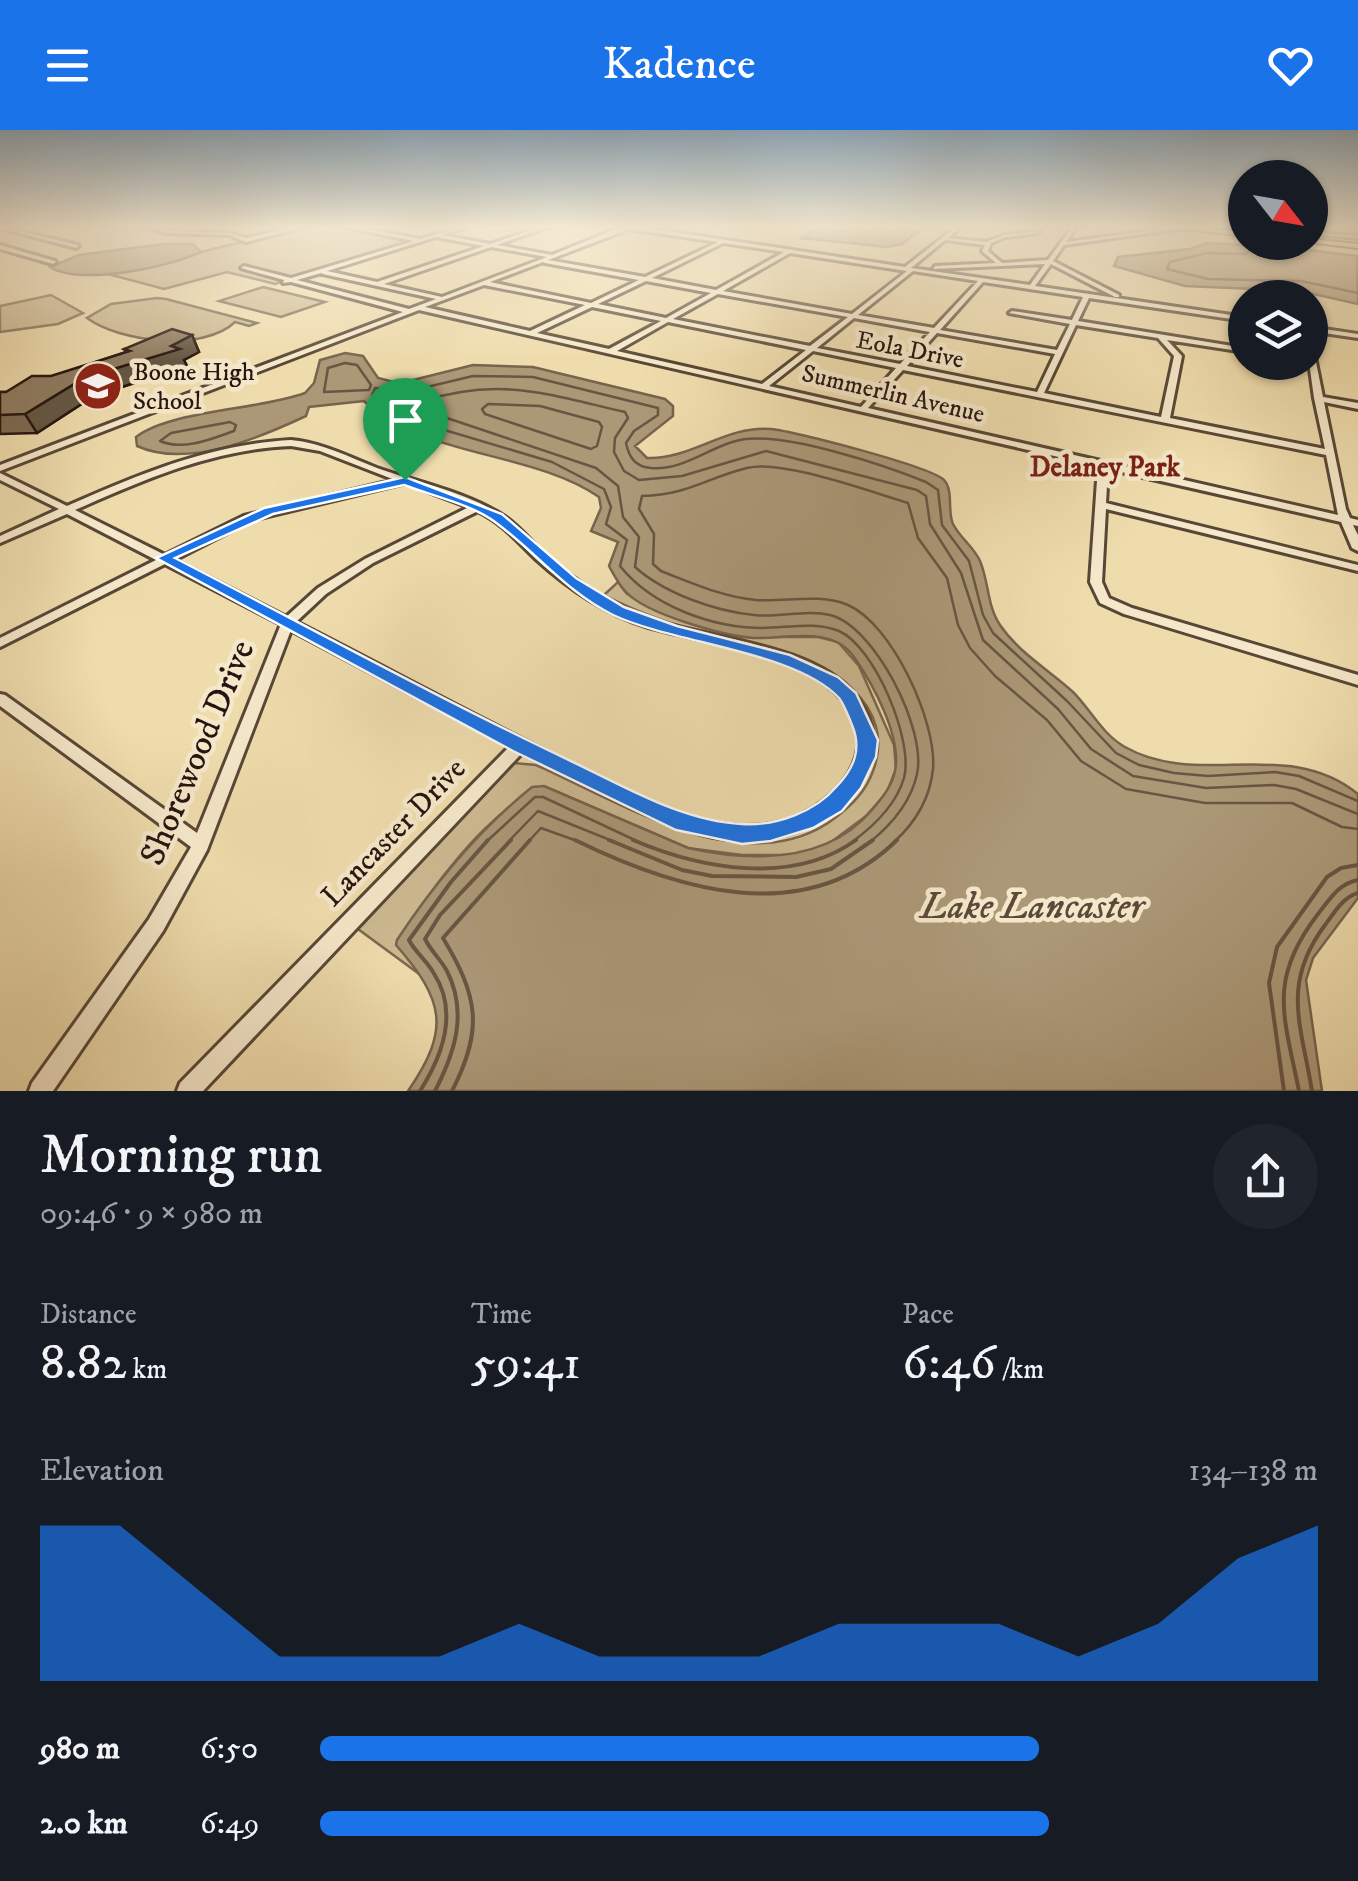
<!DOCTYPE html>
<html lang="en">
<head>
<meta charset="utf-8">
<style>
  body { margin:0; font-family:"IM FELL DW Pica",serif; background:#20242c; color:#f1f3f6; height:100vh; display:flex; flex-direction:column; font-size:38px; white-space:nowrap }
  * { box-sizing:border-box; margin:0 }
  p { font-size:32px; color:#9ea1a6 }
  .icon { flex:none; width:55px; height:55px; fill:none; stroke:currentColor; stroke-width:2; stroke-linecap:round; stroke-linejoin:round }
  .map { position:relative; height:961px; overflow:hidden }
  .side { display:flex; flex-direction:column; background:#171b24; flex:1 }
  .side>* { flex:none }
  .needle { width:65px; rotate:121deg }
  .fabs { position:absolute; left:1228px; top:30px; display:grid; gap:20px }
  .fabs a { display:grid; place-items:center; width:100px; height:100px; border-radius:50%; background:#171b24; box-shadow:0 2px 8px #0004; font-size:50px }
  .pin { position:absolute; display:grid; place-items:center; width:85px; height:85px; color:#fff; margin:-102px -42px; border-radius:50% 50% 50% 0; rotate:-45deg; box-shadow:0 0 10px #0007 }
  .pin .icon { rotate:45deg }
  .round { display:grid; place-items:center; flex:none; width:105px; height:105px; border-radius:52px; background:#20242c }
  .overview { display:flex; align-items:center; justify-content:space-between; height:170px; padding:0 40px }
  h1 { font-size:55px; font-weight:600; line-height:75px }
  .figures { display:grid; grid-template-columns:repeat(3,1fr); gap:15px; height:170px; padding:10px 40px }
  .figures div { display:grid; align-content:center }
  .figures b { font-size:50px; font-weight:600 }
  .figures small { font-size:28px; font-weight:400 }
  .figures p { font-size:28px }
  .chart { height:280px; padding:20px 40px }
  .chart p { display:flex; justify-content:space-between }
  .chart svg { width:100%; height:180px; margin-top:10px; fill:#1a73e8; opacity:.7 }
  ul { padding:0 40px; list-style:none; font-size:32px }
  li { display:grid; grid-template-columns:160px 120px 1fr; align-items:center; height:75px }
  li i { height:25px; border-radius:12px; background:#1a73e8 }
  header { display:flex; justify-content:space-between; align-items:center; height:130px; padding:0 40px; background:#1a73e8; color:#fff; font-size:45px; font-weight:600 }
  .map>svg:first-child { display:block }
  .green { fill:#cdba92; stroke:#7a6850; stroke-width:2.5 }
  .water { fill:#ab9877; stroke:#76644d; stroke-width:2.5 }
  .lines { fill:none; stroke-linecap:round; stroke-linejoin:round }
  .shore-far1 { stroke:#685643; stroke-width:2.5 }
  .shore { stroke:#685643; stroke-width:4 }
  .minor-casing { stroke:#584736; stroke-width:6 }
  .major-casing { stroke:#26150f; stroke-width:4 }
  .minor { fill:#f5e8ca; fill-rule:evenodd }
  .major { fill:#efdcad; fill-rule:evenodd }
  .wall { fill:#7b6b53; stroke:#26150f; stroke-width:2.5 }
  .shaded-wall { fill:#645744; stroke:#26150f; stroke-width:2.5 }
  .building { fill:#8f7c61; stroke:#26150f; stroke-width:2.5 }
  .route { fill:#1a73e8; stroke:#fff; stroke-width:2.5; fill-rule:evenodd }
  .labels { text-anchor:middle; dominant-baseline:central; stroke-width:9; stroke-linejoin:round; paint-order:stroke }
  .far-street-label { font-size:25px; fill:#26150f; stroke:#f5e8ca }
  .far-poi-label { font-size:25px; fill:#26150f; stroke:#f5e8ca; text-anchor:start }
  .far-neighbourhood-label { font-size:28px; font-weight:bold; fill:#7a1f14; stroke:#f5e8ca }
  .street-label { font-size:30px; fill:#26150f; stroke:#f5e8ca }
  .near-street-label { font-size:35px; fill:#26150f; stroke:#f5e8ca }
  .near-water-label { font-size:38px; font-style:italic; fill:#5b4939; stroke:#f5e8ca }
</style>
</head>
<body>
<header><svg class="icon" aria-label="menu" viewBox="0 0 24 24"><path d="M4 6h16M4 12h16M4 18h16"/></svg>Kadence<svg class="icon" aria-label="heart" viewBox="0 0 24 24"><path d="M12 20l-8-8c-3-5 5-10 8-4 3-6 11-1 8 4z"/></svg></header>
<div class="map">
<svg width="1358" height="961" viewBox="0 0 1358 961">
  <rect width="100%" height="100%" fill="#efdcad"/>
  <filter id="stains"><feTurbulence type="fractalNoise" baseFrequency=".002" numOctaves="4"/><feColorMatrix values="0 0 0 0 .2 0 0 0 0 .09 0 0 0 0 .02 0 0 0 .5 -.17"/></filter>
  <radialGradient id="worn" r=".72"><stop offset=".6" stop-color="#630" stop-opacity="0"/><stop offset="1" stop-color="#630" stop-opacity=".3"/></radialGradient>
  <g class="green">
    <path d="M309,96H340L416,110L275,154L227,142L164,159L108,144Z"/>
    <path d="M263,157L325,172L281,187L219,171Z"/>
    <path d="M51,165L83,183L58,194L0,202V176Z"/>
    <path d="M157,168L166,169L257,193L249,196L235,192C204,222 119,212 87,188L111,174Z"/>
    <path d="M618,452L627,464L773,507H818L838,512L859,536L894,615L896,639L887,662L866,686L823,718L796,725H742L688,718L544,656C485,683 429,760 397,815L426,849L358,799L514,633L536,635C621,672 747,755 835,688C852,675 866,661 873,641C885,610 876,581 852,559C813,524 759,518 711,505C673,495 639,483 604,465Z"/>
  </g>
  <g class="water">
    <path d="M820,96H918L922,99L902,114L887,117L802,108Z"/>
    <path d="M1207,113L1284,117L1357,126L1358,174L1300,161L1185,156L1114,136L1118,127L1190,119Z"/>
    <path d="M164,114H193L201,122C169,137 81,156 50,137L79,125Z"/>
    <path d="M345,223L363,226L378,248L390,251L405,252L473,235L533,237L665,269L673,276V286L635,316L647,328C690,330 726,295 771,299C794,301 932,337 944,350C954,361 947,381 953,394C960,408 974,417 980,431C989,452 987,476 1000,495C1019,523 1049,540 1073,562C1091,580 1102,604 1125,617C1199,659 1286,606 1358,664V768L1313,828L1306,850L1322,961H408C451,899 444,870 396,815L397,810C434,754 480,699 532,657L544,656L688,718C752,732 826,734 872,680C882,668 892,656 895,641C902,607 873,554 854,527C832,495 787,509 754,508C724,506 646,484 626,462C619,455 614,445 609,436L618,412L591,401L601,378L599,367C532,321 419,326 364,271L309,277L306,286C259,308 187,339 137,316L136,307C172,280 259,280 305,263L314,253L320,230Z"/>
  </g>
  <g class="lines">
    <g class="shore-far1">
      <path d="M1255,112L1246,124L1207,123L1170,132L1167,139L1208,149L1301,151L1358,163"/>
      <path d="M345,233L357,235L371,255L369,260L324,262L328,238Z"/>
      <path d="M488,274L540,276L599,292L602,297L597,316L591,319L485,284L482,279Z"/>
      <path d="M230,292L236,295L234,301C211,309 184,321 160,311L171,303Z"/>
      <path d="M486,712L535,667H543L639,712"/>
      <path d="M508,712L538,681L615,712"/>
      <path d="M528,712L541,698L580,712"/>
      <path d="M852,712C874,696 896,675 904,648C914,611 875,517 839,501C815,491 787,498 763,498C712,498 652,476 620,436L627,410L606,394L611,377L604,359L552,332L411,290L372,265L375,258L406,262L473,246L533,247L658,278V285L634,301L626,313C629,327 635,337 651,338C686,341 713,313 746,309C791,304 884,335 926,352L938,360L942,395L969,431L983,485L993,503L1067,571L1116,623L1139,635L1174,643L1208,646L1275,642L1299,646L1358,671"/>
      <path d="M870,712C891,695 911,672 917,644C927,600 875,496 830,485C807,479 778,488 754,485C714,481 664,463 635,437L639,407L623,387L618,356L596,338L417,278L419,272C501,246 546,264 625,282L628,288L615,308L614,322L624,341L639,350L682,346L766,321L917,360L926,366L930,394L961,443L983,510L1058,579L1091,619L1133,646L1206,658L1274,655L1296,659L1358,684"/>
      <path d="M894,712C915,693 930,668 933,639C937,592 892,494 848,475C819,463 787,472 756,470C723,467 692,453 661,441L653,434L654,404L639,379L642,366C688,365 706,348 747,338C782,329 871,362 908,373L918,408L947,448L958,495L970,518L995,546L1047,590L1081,631L1126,659L1205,673H1292L1342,697L1358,699"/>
    </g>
    <g class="shore">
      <path d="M575,710C677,760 805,800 897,710"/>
      <path d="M609,710L682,740L712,746L796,747L831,739L873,710"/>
      <path d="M633,710C701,739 792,756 856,710"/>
      <path d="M420,961C443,925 459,881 433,842C426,830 415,822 409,810L451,752L488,710"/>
      <path d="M435,961C455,922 468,883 447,841C441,830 431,821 425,809L440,785L511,710"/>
      <path d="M452,961C484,899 478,866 443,808L530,710"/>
      <path d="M1284,961L1269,853L1277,817L1327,747L1341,738L1358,735"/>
      <path d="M1299,961C1284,886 1267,850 1318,784C1330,769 1338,754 1358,750"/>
      <path d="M1312,961C1301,894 1281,854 1325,795C1335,782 1342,768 1358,763"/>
    </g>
    <g class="minor-casing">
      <g id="minor">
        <path d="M0,96L78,115L79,116L76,118L0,98Z"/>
        <path d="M139,96L169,101L230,103L246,108L299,96H307L246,112L229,105L169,103Z"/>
        <path d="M341,96H351L420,109L463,96H470L442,105L490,114L543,96H550L497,115L552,125L623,96H634L905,137L957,96H962L948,108L986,112L1004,105L1040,101L1038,103L1005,107L991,113L988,121L1002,133L1048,130L1073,96H1077L1066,112L1186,96L1184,98L1064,115L1053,131L1119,165V167H1115L1051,134L1035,156L1245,187V191L1089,168L1078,191L1245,218V222L1167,210L1182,226L1170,288L1325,319L1314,268L1309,232L1310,217H1313L1323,267L1358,273V279L1324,272L1346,379L1350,388L1358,390V396L1353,395L1358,405V421L1352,418L1341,392L1108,339L1106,373L1358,435V441L1106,379L1102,452L1109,468L1132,478L1358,545V555L1124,484L1100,473L1090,452L1098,336L419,180L0,341V335L403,182L291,152L283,153L284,150L241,138L244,136L291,148L414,111ZM629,99L718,112L645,147L548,130ZM436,107L484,116L377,152L327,141ZM945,110L985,115L982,121L996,133L935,136L933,139L1045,134L1030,155L911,138ZM723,113L784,122L716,160L652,148ZM491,117L547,127L442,167L384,154ZM790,123L907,141L852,184L723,161ZM543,132L545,133L639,150L591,173L490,152ZM913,141L978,151L934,198L858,185ZM321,143L323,144L436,169L409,179L297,150ZM646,151L711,163L666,188L598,174ZM983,152L1083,167L1072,190L1012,181L1009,183L1070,194L1057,220L940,200ZM484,155L585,175L530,201L425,177ZM718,164L848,187L810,216L673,189ZM592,177L661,191L609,219L537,203ZM854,188L930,202L900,234L817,218ZM668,192L806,220L762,254L617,221ZM1076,195L1158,208L1174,226L1161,287L1044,263ZM937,203L1055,224L1037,262L907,236ZM813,221L896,238L861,277L769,256ZM903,240L1326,325L1338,385L868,278Z"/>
        <path d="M1322,103L1358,106V108L1324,105Z"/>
        <path d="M0,115L55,131L56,132L53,134L0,119Z"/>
        <path d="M1310,197L1358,204V208L1310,201Z"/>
        <path d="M291,310C322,313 349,327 377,338C419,353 467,362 505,387C520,397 530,411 543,423C575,452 612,476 653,490C712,509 816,515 856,566C877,594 879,620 862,650C851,670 833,686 812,695C742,728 682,702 617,670C585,655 554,639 522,623L203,961H177L180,953L510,616L291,500L207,720L163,801L53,961H29L32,953L149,789L191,717L0,576V564L5,565L197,703L281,494L165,434L0,517V508L156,430L67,384L0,413V406L59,379L0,350V343L67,376C139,344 211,314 291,310ZM291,316L320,321L395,350L244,386L165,425L75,380C145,349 214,319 291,316ZM405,353L469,377L365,429L318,458L286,487L174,430L252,390ZM478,381C504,394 516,410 536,429C568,458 604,483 645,496C703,514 820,524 851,582C878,633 827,680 780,692C756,698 730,697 705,691C657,680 611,652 566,631C475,586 386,538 296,492L326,464L373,433Z"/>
      </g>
    </g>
    <g class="major-casing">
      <g id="major">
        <path d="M1173,96L1245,102V106L1176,98Z"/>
        <path d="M1310,109L1358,114V118L1308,112Z"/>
      </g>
    </g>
    <use href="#minor" class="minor"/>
    <use href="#major" class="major"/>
  </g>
  <path class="wall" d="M192,205L199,222L184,230L187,236L94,266L37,303L0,304V262H6L126,222L124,219Z"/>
  <path class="shaded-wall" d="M192,205L199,222L184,230L187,236L94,266L37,303L25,284L84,248L171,216Z"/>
  <path class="building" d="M172,199L192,205L171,216L180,219L84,248L25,284L0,285V262H6L32,246H51L130,221L124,219Z"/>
  <linearGradient id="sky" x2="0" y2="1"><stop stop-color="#8fa9bb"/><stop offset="0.42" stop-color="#f8efda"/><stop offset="1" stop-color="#f8efda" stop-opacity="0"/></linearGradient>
  <rect width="1358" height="231" fill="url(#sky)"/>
  <path class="route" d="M405,347L502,384L576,448L624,477L677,496L790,525L838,547L856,563L878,610L876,627L861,658L842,681L813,698L771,711L742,714L676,700L513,621L156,428L264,378ZM404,355C432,366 471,374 495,392C536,422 566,462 613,485C675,514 795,521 839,568C845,576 848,586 852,595C862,619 854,638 837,656C815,682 776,696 742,694C682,691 626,657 573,632C438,568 307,496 175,428L273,384Z"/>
  <defs>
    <g id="school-disc" transform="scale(2.5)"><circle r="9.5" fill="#8f2418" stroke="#f5e8ca"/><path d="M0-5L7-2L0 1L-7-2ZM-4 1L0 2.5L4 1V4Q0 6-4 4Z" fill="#fff"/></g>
  </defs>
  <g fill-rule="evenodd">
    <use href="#school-disc" x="98" y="256"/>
  </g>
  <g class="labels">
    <g class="far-street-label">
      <text transform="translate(910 220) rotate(11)">Eola Drive</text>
      <text transform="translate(893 264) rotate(13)">Summerlin Avenue</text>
    </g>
    <g class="far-poi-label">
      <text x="133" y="242">Boone High<tspan x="133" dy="29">School</tspan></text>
    </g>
    <g class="far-neighbourhood-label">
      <text x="1105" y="337">Delaney Park</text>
    </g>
    <g class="street-label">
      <text transform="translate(394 703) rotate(-46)">Lancaster Drive</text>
    </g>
    <g class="near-street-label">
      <text transform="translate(198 623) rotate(-67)">Shorewood Drive</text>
    </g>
    <g class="near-water-label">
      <text x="1032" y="777">Lake Lancaster</text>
    </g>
  </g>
  <rect width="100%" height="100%" filter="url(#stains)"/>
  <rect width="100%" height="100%" fill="url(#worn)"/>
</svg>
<div class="fabs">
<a><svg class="needle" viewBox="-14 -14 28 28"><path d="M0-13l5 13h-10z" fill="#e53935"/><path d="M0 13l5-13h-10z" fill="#9ea1a6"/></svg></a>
<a><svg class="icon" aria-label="layers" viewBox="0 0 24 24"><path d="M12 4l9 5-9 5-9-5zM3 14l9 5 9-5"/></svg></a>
</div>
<div class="pin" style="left:405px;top:350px;background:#1e9e55"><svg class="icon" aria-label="arrive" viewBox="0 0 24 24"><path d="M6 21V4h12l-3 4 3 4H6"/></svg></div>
</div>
<section class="side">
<div class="overview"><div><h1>Morning run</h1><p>09:46 · 9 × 980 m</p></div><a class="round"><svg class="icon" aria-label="share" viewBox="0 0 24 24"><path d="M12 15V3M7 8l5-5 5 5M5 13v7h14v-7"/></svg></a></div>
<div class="figures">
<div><p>Distance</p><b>8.82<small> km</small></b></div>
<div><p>Time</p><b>59:41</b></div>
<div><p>Pace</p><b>6:46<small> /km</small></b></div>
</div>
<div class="chart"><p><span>Elevation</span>134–138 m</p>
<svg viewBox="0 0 160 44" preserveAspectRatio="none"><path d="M0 44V6L10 6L20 22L30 38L40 38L50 38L60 30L70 38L80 38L90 38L100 30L110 30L120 30L130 38L140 30L150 14L160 6V44z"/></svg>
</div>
<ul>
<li><b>980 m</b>6:50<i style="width:72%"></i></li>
<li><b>2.0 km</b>6:49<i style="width:73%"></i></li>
</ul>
</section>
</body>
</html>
